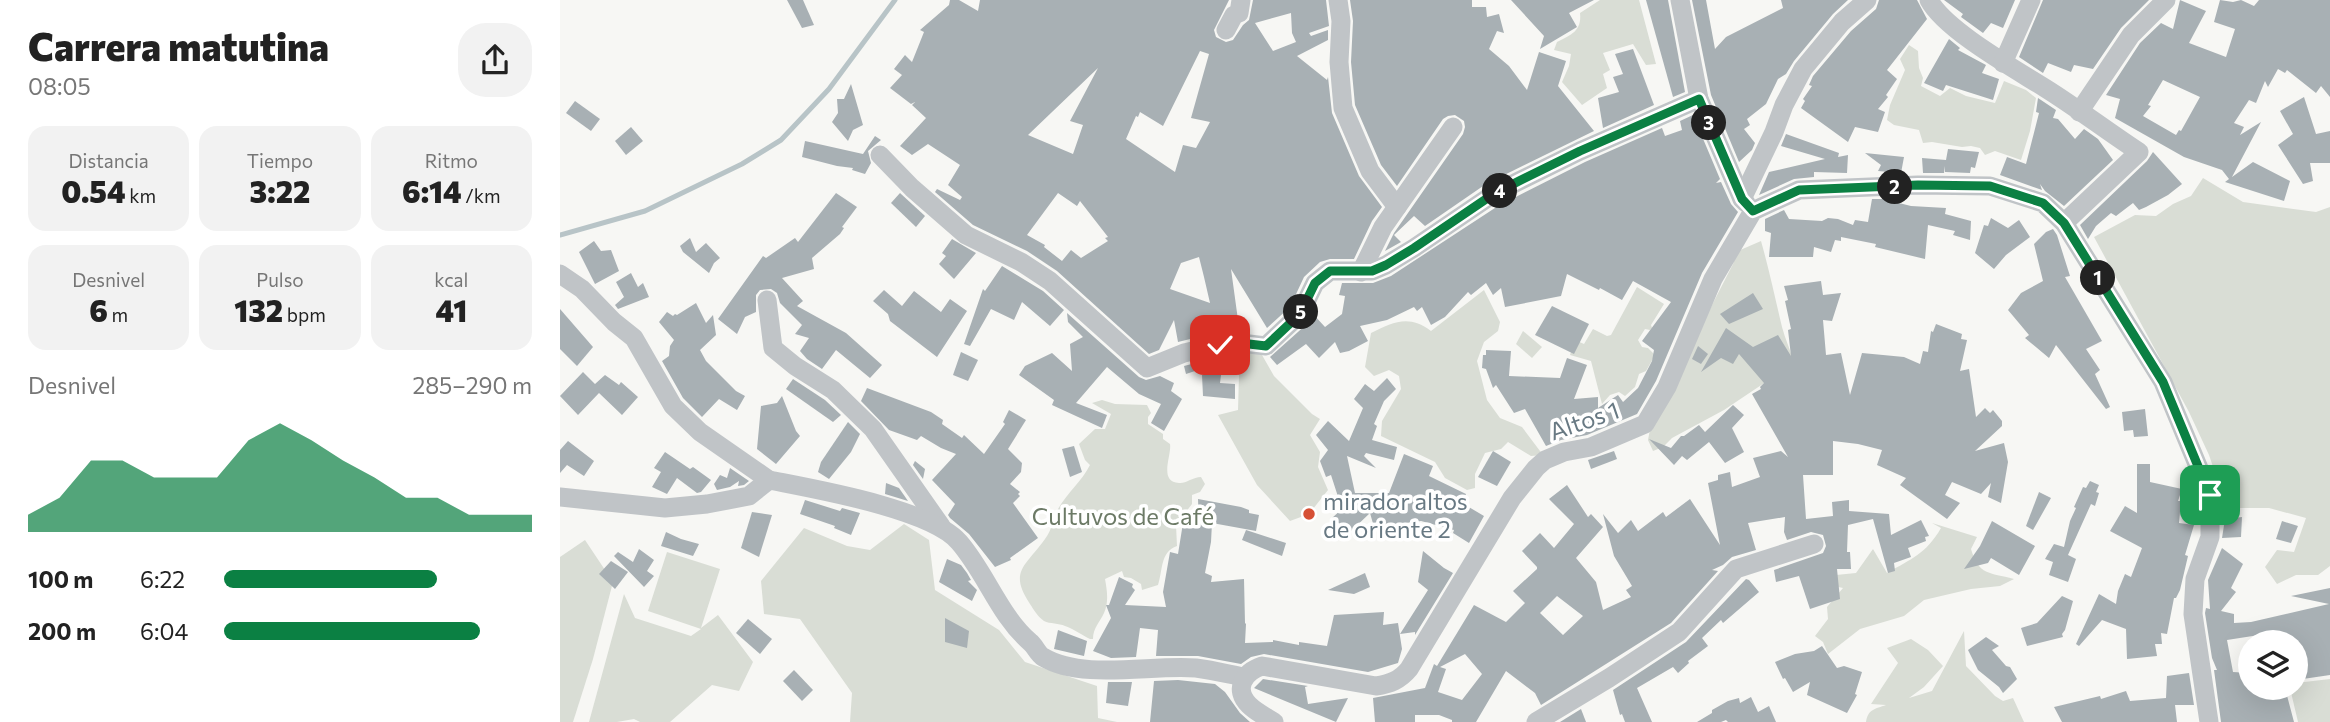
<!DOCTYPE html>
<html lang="es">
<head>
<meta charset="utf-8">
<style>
  body { margin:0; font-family:Commissioner,sans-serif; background:#f2f2f2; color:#222; height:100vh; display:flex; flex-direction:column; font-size:26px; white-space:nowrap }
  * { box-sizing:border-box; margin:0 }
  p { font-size:23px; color:#767676 }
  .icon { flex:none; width:38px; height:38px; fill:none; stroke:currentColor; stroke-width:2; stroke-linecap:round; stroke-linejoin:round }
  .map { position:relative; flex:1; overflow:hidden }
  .sheet { display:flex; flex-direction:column; background:#fff; width:560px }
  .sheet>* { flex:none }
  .fabs { position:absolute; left:1678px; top:630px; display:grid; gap:14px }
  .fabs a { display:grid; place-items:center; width:70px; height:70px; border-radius:50%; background:#fff; box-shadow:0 7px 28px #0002; font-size:35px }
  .pin { position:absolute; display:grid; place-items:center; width:60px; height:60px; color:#fff; margin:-30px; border-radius:14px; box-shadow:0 4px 10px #0006 }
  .km { position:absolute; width:35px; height:35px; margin:-18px; border-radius:50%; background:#222; color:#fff; font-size:19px; line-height:35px; text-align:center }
  .round { display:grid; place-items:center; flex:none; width:74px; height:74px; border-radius:28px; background:#f2f2f2 }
  .head { display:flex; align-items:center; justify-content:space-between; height:119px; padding:0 28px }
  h1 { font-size:38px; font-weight:800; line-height:52px }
  .stats { display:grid; grid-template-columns:repeat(3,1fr); gap:10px; height:119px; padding:7px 28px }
  .stats div { display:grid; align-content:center; border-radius:18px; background:#f2f2f2; text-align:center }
  .stats b { font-size:30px; font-weight:800 }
  .stats small { font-size:19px; font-weight:400 }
  .stats p { font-size:19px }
  .chart { height:196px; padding:14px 28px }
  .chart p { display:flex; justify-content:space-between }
  .chart svg { width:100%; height:126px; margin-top:7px; fill:#0b8043; opacity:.7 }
  ul { padding:0 28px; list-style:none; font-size:23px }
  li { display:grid; grid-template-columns:112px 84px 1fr; align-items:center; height:52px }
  li i { height:18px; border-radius:9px; background:#0b8043 }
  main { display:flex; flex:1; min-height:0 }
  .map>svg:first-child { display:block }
  .green { fill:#d9ddd5 }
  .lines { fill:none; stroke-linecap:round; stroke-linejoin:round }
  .stream { stroke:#b8c4c7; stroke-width:5 }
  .building { fill:#a8b0b4; fill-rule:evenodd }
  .minor { stroke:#c0c4c7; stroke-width:19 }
  .route-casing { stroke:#fff; stroke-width:14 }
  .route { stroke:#0b8043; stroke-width:9 }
  .poi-dot { fill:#d65035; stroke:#fff; stroke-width:2.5 }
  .labels { text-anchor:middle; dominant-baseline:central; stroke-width:7; stroke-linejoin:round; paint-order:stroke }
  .street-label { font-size:24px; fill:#687983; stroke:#fff }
  .poi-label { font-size:24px; fill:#687983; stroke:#fff; text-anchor:start }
  .park-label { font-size:24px; fill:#6c7a66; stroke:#fff }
</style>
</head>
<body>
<main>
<section class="sheet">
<div class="head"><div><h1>Carrera matutina</h1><p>08:05</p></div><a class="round"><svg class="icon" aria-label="share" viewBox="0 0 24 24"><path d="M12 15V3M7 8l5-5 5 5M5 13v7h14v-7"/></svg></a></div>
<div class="stats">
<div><p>Distancia</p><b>0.54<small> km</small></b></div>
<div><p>Tiempo</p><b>3:22</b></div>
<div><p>Ritmo</p><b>6:14<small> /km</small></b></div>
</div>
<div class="stats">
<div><p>Desnivel</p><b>6<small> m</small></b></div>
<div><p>Pulso</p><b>132<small> bpm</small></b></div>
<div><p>kcal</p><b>41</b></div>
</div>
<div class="chart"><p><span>Desnivel</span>285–290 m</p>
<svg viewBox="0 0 160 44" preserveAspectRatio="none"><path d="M0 44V38L10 32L20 19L30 19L40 25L50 25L60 25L70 12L80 6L90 12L100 19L110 25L120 32L130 32L140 38L150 38L160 38V44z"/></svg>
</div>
<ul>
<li><b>100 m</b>6:22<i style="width:69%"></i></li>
<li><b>200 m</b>6:04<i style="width:83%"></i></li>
</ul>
</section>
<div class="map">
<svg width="1770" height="722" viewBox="0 0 1770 722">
  <rect width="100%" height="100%" fill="#f7f7f4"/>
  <g class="green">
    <path d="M1040,0H1079L1096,64L1086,65L1073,44L1043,53L1050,70L1043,74L1047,88L1022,105L1002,82L1009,66L1011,54L994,50L997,42C1011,35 1022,31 1020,13Z"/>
    <path d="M1349,45L1358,51L1359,68L1363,78L1361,86L1380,96L1390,88L1406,96L1435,103L1444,81L1466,90L1476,98L1470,131L1461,160L1435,151L1425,155L1420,148L1411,146L1402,147L1372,142L1363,143L1359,130L1334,125L1327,120L1330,105L1345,70L1340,59Z"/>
    <path d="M1643,178L1683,202L1756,212L1770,207V566L1758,575H1736L1717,584L1705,567L1717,550L1734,552L1746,518L1709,508H1667L1649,455L1629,412L1534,237L1575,215L1596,216L1613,204L1631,196Z"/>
    <path d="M1201,241C1209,269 1215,298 1222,327C1225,339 1231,351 1234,363L1164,410L1112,438L1103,447L1093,451L1088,440L1091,424L1173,264L1178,251Z"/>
    <path d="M1077,287L1104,304L1091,325L1092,328L1090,330L1085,329L1078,340L1082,347L1088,348L1095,355L1086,371L1079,374L1075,387L1065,396L1059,392L1050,395L1042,404L1031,361L1010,355L1015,340L1024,344L1033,329L1047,336L1051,335Z"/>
    <path d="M924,290L940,322L938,331L924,342L917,361L927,400L940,418L962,427L983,455L971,456L948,442L941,449L925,453L915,474V488L907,490L885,478L875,462L821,436L822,421L841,389L839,376L829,370L814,376L805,367L811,333C833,322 849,314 871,331Z"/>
    <path d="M963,331L982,347L972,358L956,344Z"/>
    <path d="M685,350L702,355L714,376L752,414L760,419L750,435L760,452L758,467L768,490L749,514L730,521L697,485L658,415L678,410L679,375L650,368L648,355Z"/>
    <path d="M542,400L555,404L587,405L591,413L588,417V424L603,434V439L610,444C612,455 598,482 619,483C625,484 633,477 641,477L645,484L640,492L632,495V504L616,525L617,546C600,552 603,570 598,585L582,590L581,584L571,578L564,577L562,571L545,579C547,590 549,602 544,613C540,622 533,628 533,639H530C522,635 514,629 505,626C499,623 490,624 484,621C478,617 474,610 470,604C448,571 466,566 485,539C492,530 493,519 498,509C507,493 522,481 530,465L525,460L519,444L535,429H545L551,414L532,403Z"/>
    <path d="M1372,523L1417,537L1411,549C1419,576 1429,572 1454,579L1440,586L1411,589L1364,600L1344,616L1300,629L1268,654L1263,642L1255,636L1268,619L1267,607L1283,588L1269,585L1276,575L1296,573L1313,549L1327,573C1351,559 1366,554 1381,528Z"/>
    <path d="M344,524L369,540L375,590L439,630L465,662L537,686L538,718L557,722H290L292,693L240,619L204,614L201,581L244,528L287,546L310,550Z"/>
    <path d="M25,540L53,582L33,659L13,722H0V557Z"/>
    <path d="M107,552L160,569L141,628L158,615L193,662L179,691L152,685L110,722H80L74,719L57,722H29L64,594L75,618L131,636L141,629L88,611Z"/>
    <path d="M1404,631L1406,666L1435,696L1443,701L1453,698L1464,722H1306C1308,709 1315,709 1326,705L1311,704L1338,663L1327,648L1351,639L1368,650L1383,666L1364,687L1349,698L1372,691Z"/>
    <path d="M1770,679V722H1738L1730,688H1736V683Z"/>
  </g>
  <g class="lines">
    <path class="stream" d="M0,235L85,211L182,164L221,140L269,89L335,0"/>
  </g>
  <g class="building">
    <path d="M227,0H243L254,25L242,28Z"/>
    <path d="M390,0H399L418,11L420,0H669L654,30L656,37L666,42L673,40L683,25L689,20L693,0H766L769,26L749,33L751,36L768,30V40L737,56L767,80L768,77L772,113L799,176L822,207L812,221L794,259H770L760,262L744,277L730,307L707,328L671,269L678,320H675V328L618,342L614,320L599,350L589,354L497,271L467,251L413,225L375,192L377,189L400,200L402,197L388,185L400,165L368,144L352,155L340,146L366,118L352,105L355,102L351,104L330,88L342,75L334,69L345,55L352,62L364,32L360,30L389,5ZM731,13L732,33L736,42L713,51L695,23ZM640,51L649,54L631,118L650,122L636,148L623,145L615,172L566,139L576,116L578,117L580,112L603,126ZM538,68L510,121L523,125L513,154L468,135ZM498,193L517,206L520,201L548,237L545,238L548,241L521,258L511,250L502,261L484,247L485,245L467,235ZM639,257L644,277L650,303L610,289L621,263Z"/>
    <path d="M790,0H912V7H926L927,17L939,14L944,33L937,31L929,49L949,66L967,90L979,52L1006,61L998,86L1034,131L926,184L865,226L854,216L834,235L841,242L825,251L834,233L903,134L905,127L904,121L895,115L888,116L883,119L837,186L821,165L795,105L791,62L793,21Z"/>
    <path d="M951,0H1034L1009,13L1017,27L980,49L984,36Z"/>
    <path d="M1086,0H1108L1125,92L1113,97Z"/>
    <path d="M1132,0H1146L1155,49L1166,37L1223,8L1221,0H1288L1273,14L1234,61L1226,74L1218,79L1206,104L1187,119L1190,125L1184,129L1195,143L1192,150L1179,162L1151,95Z"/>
    <path d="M1319,0H1357L1367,19L1327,70L1337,79L1326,95L1328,97L1318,109L1325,112L1318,132L1295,127L1288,142L1241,108L1245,101L1243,99L1252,86L1249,85L1253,76L1291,31L1316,9Z"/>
    <path d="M1384,0H1455L1443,28L1431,23L1423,33L1401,17L1403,14Z"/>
    <path d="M1483,0H1589L1561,28L1533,69L1514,65L1511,72L1488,63L1483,73L1459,57Z"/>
    <path d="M1620,0L1646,11L1629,43L1666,57L1675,29L1654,22L1660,0L1673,2L1681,0L1694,6L1699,0H1770V97L1761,86L1756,93L1727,70L1725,73L1718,69L1708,87L1705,81L1696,103L1689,100L1674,123L1684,127L1680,135L1701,122L1672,177L1693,162L1730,181L1724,201L1665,182L1669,179L1662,170L1624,157L1555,118L1560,99L1546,95L1580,43L1601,23L1613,29ZM1603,80L1640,97L1621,131L1619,130L1616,135L1583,116L1591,106L1588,105Z"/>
    <path d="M1389,39L1400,48L1398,50L1426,65L1422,73L1439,79L1433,100L1386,85L1383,91L1364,83Z"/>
    <path d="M1073,49L1094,105L1043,128L1038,98L1059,92L1053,77L1063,74L1055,54Z"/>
    <path d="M291,84L303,125L293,130L288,141L272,122L278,113L277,99H284Z"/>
    <path d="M1744,97L1756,134L1770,131V163H1750L1753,181L1743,184L1718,145L1733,134L1720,111Z"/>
    <path d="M1478,98L1496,110L1493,118L1498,119L1515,139L1524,129L1538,139L1553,160L1504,206L1485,191L1480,184L1482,190L1440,175L1447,157L1466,164L1479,113L1476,112Z"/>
    <path d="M15,101L40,119L31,131L6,113Z"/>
    <path d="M1133,115L1160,179L1156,183L1161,182L1171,204L1178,212L1142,273L1096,381L1077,414L1027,435L1001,440L986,446L965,409L954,413L936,385L933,388L926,369L922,368L923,355H926V350L951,351L949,376L1000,378L1007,358L1027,365L1014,399L1038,397V408L1058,395L1063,402L1078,388L1092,361L1094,350L1082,341L1111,302L1073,281L1062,300L1040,288L1039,290L1007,274L1001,296L945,307L941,288L933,295L926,283L911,295L908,292L885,317L871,325L862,307L857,311L854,307L827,320L800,326L808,341L789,351L780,353L775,342L759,358L746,344L717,365L710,357L748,323L753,314L765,327L782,314L785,296L779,295L782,283H813L831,276L938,206L1025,162L1102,128L1105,136L1122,130L1120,121Z"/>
    <path d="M71,127L83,141L66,155L55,141Z"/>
    <path d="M1226,134L1279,153L1278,157L1288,155L1287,173L1254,172V177L1234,179L1199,195L1209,172L1265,159L1221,146Z"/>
    <path d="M315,136L321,140L308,151L311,163L305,174L292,170L293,168L277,166L242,157L245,141L303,154Z"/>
    <path d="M1388,149L1419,152L1415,168L1411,167L1410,173L1385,172V166L1384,173H1363L1362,158L1386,160Z"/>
    <path d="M1593,152L1622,184L1608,195L1586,207L1579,210L1573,203L1556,216L1551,213L1536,226L1528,239L1520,225L1587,161Z"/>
    <path d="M1305,153L1344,157L1341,173L1318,171L1321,165Z"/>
    <path d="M276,193L297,207L282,227L284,228L280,234L252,258L254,269L222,278L243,301L237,306L286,333L322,365L310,378L276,350L262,369L247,359L240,351L249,338L235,334L242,325L220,303L217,293L211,289L200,290L196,295V312L185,317L177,334L158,319L203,256L206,258L235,238L238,242Z"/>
    <path d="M340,193L365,216L356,227L331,203Z"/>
    <path d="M1312,199H1323L1351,206L1386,208L1385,214L1411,221L1410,240L1393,235L1395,231L1368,225L1365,259L1315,247L1316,244L1281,237V241L1275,240L1271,252L1254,247L1253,257H1209L1211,233L1205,231V219L1224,210L1229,219L1262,221L1268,218L1278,219L1293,225L1295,220L1308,222Z"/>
    <path d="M1431,218L1448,228L1459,220L1470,237L1446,255L1434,269L1415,253L1424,225L1428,226Z"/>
    <path d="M1493,229L1497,235L1510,276L1505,277L1542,341L1526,349L1540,370L1535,374L1550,407L1546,409L1496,345L1489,358L1465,338L1469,335L1448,310L1461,293L1483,281L1474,244L1486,232Z"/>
    <path d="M130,238L136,252L146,243L160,258L154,263L149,273L123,252L120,246Z"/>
    <path d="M392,239L416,253L394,279L379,264L386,256L382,253Z"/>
    <path d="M34,241L41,251L51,250L59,271L35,284L19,252Z"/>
    <path d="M442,266L483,291L504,310L490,326L462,302L454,320L431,309L410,346L404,344L423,289L425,291Z"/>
    <path d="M71,273L78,287L83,283L89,297L58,309L55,305L64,297L56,282Z"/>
    <path d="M1261,281L1263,295L1281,293L1272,321L1263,320L1266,355L1281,353L1290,395L1302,353L1344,357L1360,364L1363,351L1368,352L1371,331L1373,332L1376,324L1402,334L1401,339L1407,340L1400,371L1409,369L1416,417L1425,408L1430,413L1433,410L1442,421V426L1415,451L1444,443L1448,462L1441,503L1428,497L1431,483L1421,494L1392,482L1385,495L1400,503L1387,519L1340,485L1346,478L1317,465L1322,450L1298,444L1273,441V475H1243L1246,519L1273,516L1272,502L1289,500V511L1329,514L1331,535L1361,520L1369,536L1365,537L1366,541L1348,548L1351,557L1334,563L1335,571L1328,573L1313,519L1288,525L1287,552H1290L1291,569H1277L1280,599L1250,609L1239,576L1216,582L1214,570L1263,553L1266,546L1263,535L1251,532L1227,540L1224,532L1225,517L1188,523L1196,550L1172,557L1163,565L1152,570L1158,571L1111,623L981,705L975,693L946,671L916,722H892V720L879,715H855V722H815L813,698L865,688L874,664L877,666L914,605L946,622L965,603L953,591L977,569V567L962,551L980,533L994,548L1014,524L989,499L1007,485L1028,517L1031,514L1043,527L1016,558L1036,582L1043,610L1071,597L1066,590L1072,586L1054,556L1043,514L1058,533L1071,520L1078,531L1103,512L1106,517L1130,499L1160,545L1148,483L1158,480V475L1170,472L1172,487L1200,477L1193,458L1221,451L1228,457L1192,394L1201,389L1200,387L1204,383L1179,354L1173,364L1161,358L1141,372L1166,328L1193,347L1218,335L1231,356L1228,330L1231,329L1225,301L1228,300L1224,286ZM997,596L1023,616L1003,635L980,613ZM905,654L922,674L902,700L878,692L886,669L880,667Z"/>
    <path d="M324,290L342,306L354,291L381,312L390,299L407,311L377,357L330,321L328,314L313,301Z"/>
    <path d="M1193,293L1203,309L1169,324L1160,314Z"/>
    <path d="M136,303L146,323L153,315L156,335L140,350L146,361L176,391L185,396L177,410L159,399L142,417L123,398L102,361L109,356L110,346L114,340L99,322L107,312L113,316L115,314L117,315Z"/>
    <path d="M992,306L1029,324L1014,354L975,335Z"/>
    <path d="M0,309L33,347L17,366L0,349Z"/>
    <path d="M507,313L579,377L586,380L600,376L614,383L611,391L622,399L604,431L591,423L601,404L579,394L547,367L516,403L547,415L542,428L492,405L494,400L459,375L465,366L492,353L512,371L510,344L523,337L508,322Z"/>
    <path d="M1138,346L1148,354L1141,364L1132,359Z"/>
    <path d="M401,352L418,360L408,381L393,375Z"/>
    <path d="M643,361L644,368L626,374L624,366Z"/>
    <path d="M23,372L35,384L45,375L59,385L61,382L78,397L62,415L39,393L18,415L0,396Z"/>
    <path d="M642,375H661L660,383L675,384V399L643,396Z"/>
    <path d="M827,378L836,389L824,401L814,424L817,426L812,440L837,447L834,460L806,453L804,456L816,468L787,456L795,493H829L844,454L873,466L869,476L906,494L902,503L924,516L909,543L893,533L894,530L861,521L814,527L810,513L790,532L772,518L782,509L771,475L766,477L760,461L768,450L756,435L768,421L789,441L803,408L794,399L805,384L814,391Z"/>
    <path d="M233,379L265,400L281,415L273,422L226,389Z"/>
    <path d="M307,388L371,412L383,420L382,424L402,438L404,435L424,454L445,424L443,422L449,410L466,420L448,449L462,463L461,472L450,484L460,492L458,494L460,496L453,503L478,538L450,558L451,560L435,567L409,534L390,518L388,515L395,504L372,480L396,454L381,448L361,436L357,440L329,430L301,401Z"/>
    <path d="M222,396L236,431L240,436L216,464L197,449L201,406L217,403Z"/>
    <path d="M1173,405L1184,415L1172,428L1184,452L1165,463L1149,442L1127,460L1122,456L1114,465L1089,439L1111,448L1121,436H1124L1139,425L1145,432Z"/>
    <path d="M1585,409L1588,436L1574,437L1573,430L1564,431L1562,412Z"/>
    <path d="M288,422L300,434L291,452L269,479L258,472L261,462Z"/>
    <path d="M8,441L34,461L24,476L7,465L0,473V450Z"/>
    <path d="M514,446L522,472L510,477L502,449Z"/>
    <path d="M933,451L951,462L937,486L918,477Z"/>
    <path d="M1054,451L1057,459L1031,469L1028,460Z"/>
    <path d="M105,452L130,469L133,467L151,480L141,492L137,493L117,478L107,494L92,487L101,472L94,468Z"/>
    <path d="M355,461L365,469L363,479L353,465Z"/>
    <path d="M1577,464H1590V482L1622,489L1618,501H1621L1619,523L1634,525L1625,555L1628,556L1620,590L1616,598H1614L1607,634L1601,633L1602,644H1595L1597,656L1567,659L1566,629L1542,620L1519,646L1516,644L1539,594L1556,604L1558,591L1565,574L1571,577L1582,548L1550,531L1565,506L1577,513Z"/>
    <path d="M170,468L189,481L184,485L178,486L179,481L170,487L157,490L154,484L160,475L167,478Z"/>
    <path d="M1530,481L1539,485L1536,492L1539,493L1535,506L1531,504L1508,555L1516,559L1508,582L1489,575L1493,562L1485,559L1494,544L1504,547L1510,521L1516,508L1514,507L1523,487L1526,488Z"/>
    <path d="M326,483L339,488L348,501L325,494Z"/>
    <path d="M1479,492L1491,498L1473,530L1466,526Z"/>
    <path d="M638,499L681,507L689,510V513L699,515L696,531L652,523L651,542L645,573L652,576L651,582L684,579L685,623L686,624L685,643L713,642V640L739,645V642L767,646L774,615L824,612L823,625L838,623L842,649L838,663L808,672L704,654L691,657L681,664L638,656H596L598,630L580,628L576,657L551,658L533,651L551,618L546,605H549L559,577L573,584L572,587L575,590L565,605L606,607L603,592L610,552L618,554L623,523L639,526Z"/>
    <path d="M245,500L280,511L282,508L300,513L291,535L274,528L275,526L240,514Z"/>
    <path d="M192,512L212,515L199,557L181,548Z"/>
    <path d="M1682,517L1681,537L1662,538L1665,519Z"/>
    <path d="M1432,521L1475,546L1459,575L1431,558L1428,563L1404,569L1420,546Z"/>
    <path d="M1722,521L1738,526L1731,543L1716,539Z"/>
    <path d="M686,530L726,543L722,556L682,540Z"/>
    <path d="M106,532L121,539L139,544L133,556L101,546Z"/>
    <path d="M1662,548L1683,564L1671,588L1676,592L1661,611L1674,614V623L1691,622L1769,604L1731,596L1770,588V675L1736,680V642H1701L1699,635L1667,640L1673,672L1690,673V688H1725L1734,722H1661L1654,670H1657L1652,658L1645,613L1646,608L1650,609L1648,580Z"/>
    <path d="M79,549L94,560L87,571L94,576L84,587L54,556L58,552L73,562Z"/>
    <path d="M863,551L884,568L893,573L855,635V632L840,634L868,590L858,582Z"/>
    <path d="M387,559L401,565L407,573L411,580L408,581L417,590L412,601L379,582Z"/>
    <path d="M51,561L68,572L55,589L39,574Z"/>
    <path d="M805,573L810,587L794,594L768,590Z"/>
    <path d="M1186,579L1189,580L1199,592L1163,623L1161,620L1142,638L1148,646L1128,661L1129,663L1118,673L1113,667L1077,688L1092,722H1065L1062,714L1060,715L1053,690L1126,642Z"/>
    <path d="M1502,596L1513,601L1505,630L1502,634L1503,637L1467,646L1461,628L1477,623Z"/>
    <path d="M385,618L409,631L407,648L385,642Z"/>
    <path d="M188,619L212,639L200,654L176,633Z"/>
    <path d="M498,630L527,641L524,656L494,649Z"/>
    <path d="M1426,637L1439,646L1432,650L1446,666L1450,667L1457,679L1443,693L1439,687L1418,670L1408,650Z"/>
    <path d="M1262,646L1277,668L1284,666L1302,672L1295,694L1297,695L1287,713L1247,695L1250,682L1233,692L1225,678L1223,679L1215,662L1235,654L1254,651Z"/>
    <path d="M234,670L253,690L242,701L223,681Z"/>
    <path d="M1629,673L1634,705H1615L1617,722H1502L1494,707L1540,696L1541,699L1566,691L1570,701L1606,698L1607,676Z"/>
    <path d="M703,679L748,686L745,687L748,704L788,698L776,722L694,688Z"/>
    <path d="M618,680L655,684L665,692L680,713L690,722H590L594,681Z"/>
    <path d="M548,682H572L568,706L546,703Z"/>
    <path d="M1191,697L1198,712L1209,706L1216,722H1168L1166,720L1161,722H1137L1152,713V710L1168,701L1179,698L1180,703Z"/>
    <path d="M1021,709L1026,722H1000Z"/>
  </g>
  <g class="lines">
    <g class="minor">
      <path d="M778,0L781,21L779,62L783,108L810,171L837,207"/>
      <path d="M1120,0L1139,99L1182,199L1186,203"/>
      <path d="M1369,0C1385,30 1455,69 1485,88C1517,108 1547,131 1579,152L1504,223"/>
      <path d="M666,30L674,15L679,13L681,0"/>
      <path d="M1443,63L1471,0"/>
      <path d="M1519,112L1571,35L1606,0"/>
      <path d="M320,155L352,188L406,235L461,262L490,281L587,368L624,353L672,342L706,346L740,314L755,283L770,271H812L826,265L854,248L932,195L959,181L1020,151L1139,99"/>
      <path d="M1182,199L1214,132L1224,105L1243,69L1282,22L1307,0"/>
      <path d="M801,272L823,227L893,127"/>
      <path d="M0,274L22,289L54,322L74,338L113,406L140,432L209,480"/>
      <path d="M207,300L213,348L235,366L273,390L313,429L381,526"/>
      <path d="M0,497L105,508L147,504L189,496L209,480C254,489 371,509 399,542C426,573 439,615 470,642C475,646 478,654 483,657C523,681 592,664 636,668C652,670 668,674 683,677"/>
      <path d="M714,722C706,717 696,712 689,705C673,689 684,672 702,666L816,686C830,684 840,680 849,669L952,498L976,468L985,460L1004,452L1031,447L1085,424L1107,387L1153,279L1193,211L1239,190L1358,185L1430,186L1483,203L1504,223L1603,382L1650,495V537L1635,579L1633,614L1649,722"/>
      <path d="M976,722L1049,678L1119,632L1176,569L1254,544"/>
    </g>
  </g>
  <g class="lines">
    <g class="route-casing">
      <path id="route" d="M660,345L672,342L706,346L740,314L755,283L770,271H812L826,265L854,248L932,195L959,181L1020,151L1139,99L1182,199L1193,211L1239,190L1358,185L1430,186L1483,203L1504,223L1603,382L1650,495"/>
    </g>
    <use href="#route" class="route"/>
  </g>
  <circle class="poi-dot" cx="749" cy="514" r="7"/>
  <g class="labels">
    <g class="street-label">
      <text transform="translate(1024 420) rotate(-19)">Altos 1</text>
    </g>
    <g class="poi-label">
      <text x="763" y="500">mirador altos<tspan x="763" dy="28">de oriente 2</tspan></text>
    </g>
    <g class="park-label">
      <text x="563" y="515">Cultuvos de Café</text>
    </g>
  </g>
</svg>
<div class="fabs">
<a><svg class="icon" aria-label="layers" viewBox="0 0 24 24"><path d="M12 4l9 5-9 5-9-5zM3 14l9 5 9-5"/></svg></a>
</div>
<div class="pin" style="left:1650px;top:495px;background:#1e9e55"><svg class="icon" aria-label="arrive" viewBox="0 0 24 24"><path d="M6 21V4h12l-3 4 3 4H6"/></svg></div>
<div class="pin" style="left:660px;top:345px;background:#d93025"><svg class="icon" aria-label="check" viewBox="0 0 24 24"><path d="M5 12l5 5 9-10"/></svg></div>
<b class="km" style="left:1538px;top:278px">1</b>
<b class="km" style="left:1335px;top:187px">2</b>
<b class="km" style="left:1149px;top:123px">3</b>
<b class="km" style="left:940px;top:191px">4</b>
<b class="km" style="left:741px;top:312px">5</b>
</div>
</main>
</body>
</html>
